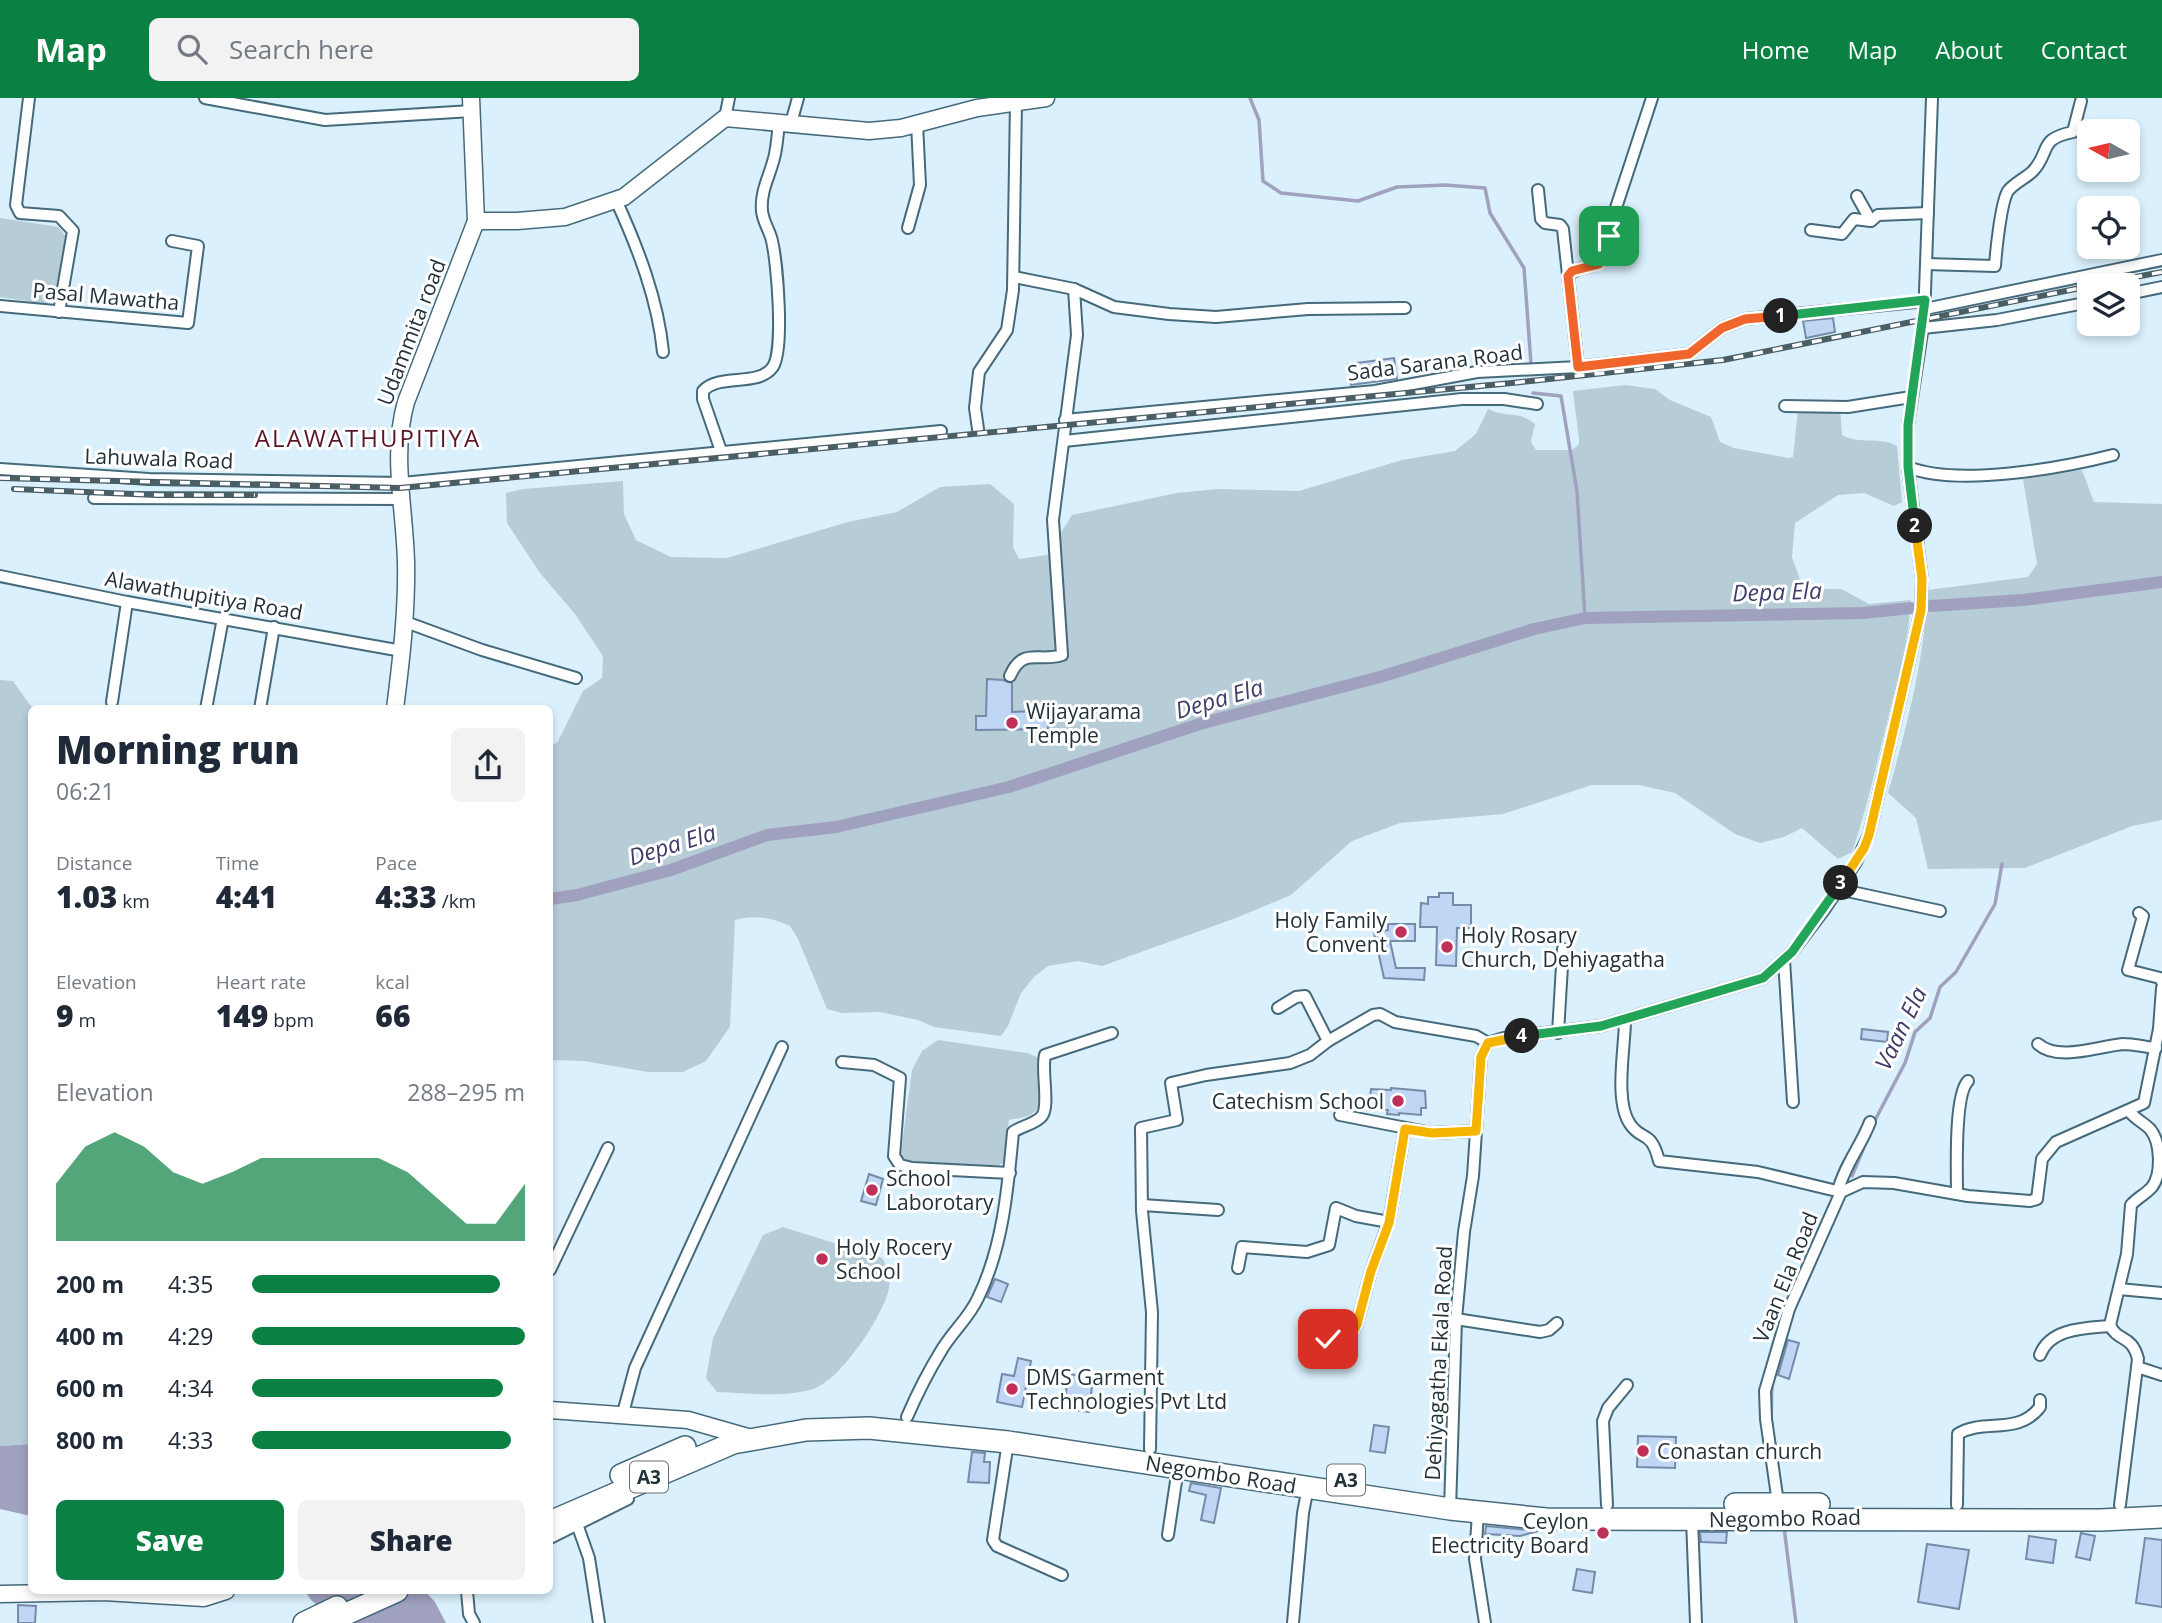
<!DOCTYPE html>
<html lang="en">
<head>
<meta charset="utf-8">
<style>
  body { margin:0; font-family:"Open Sans",sans-serif; background:#f2f2f3; color:#1f2937; height:100vh; display:flex; flex-direction:column; font-size:26px; white-space:nowrap }
  * { box-sizing:border-box; margin:0 }
  p { font-size:23px; color:#747a83 }
  .icon { flex:none; width:38px; height:38px; fill:none; stroke:currentColor; stroke-width:2; stroke-linecap:round; stroke-linejoin:round }
  .map { position:relative; flex:1; overflow:hidden }
  .details { position:absolute; left:28px; top:607px; width:525px; height:889px; display:flex; flex-direction:column; background:#fff; border-radius:10px; box-shadow:0 4px 10px #0003 }
  .details>* { flex:none }
  .needle { width:46px; rotate:278deg }
  .controls { position:absolute; left:2077px; top:21px; display:grid; gap:14px }
  .controls a { display:grid; place-items:center; width:63px; height:63px; border-radius:10px; background:#fff; box-shadow:0 4px 10px #0003; font-size:35px }
  .pin { position:absolute; display:grid; place-items:center; width:60px; height:60px; color:#fff; margin:-30px; border-radius:14px; box-shadow:0 4px 10px #0006 }
  .km { position:absolute; width:35px; height:35px; margin:-18px; border-radius:50%; background:#222; color:#fff; font-size:19px; line-height:35px; text-align:center }
  .round { display:grid; place-items:center; flex:none; width:74px; height:74px; border-radius:10px; background:#f2f2f3 }
  .headline { display:flex; align-items:center; justify-content:space-between; height:119px; padding:0 28px }
  h1 { font-size:38px; font-weight:800; line-height:52px }
  .figures { display:grid; grid-template-columns:repeat(3,1fr); gap:10px; height:119px; padding:7px 28px }
  .figures div { display:grid; align-content:center }
  .figures b { font-size:30px; font-weight:800 }
  .figures small { font-size:19px; font-weight:400 }
  .figures p { font-size:19px }
  .chart { height:196px; padding:14px 28px }
  .chart p { display:flex; justify-content:space-between }
  .chart svg { width:100%; height:126px; margin-top:7px; fill:#0b8043; opacity:.7 }
  .primary-button { display:flex; gap:14px; margin-top:auto; padding:14px 28px }
  .primary-button a { flex:1; height:80px; border-radius:10px; background:#0b8043; color:#fff; font-size:28px; font-weight:800; line-height:80px; text-align:center }
  .primary-button a+a { background:#f2f2f3; color:#1f2937 }
  ul { padding:0 28px; list-style:none; font-size:23px }
  li { display:grid; grid-template-columns:112px 84px 1fr; align-items:center; height:52px }
  li i { height:18px; border-radius:9px; background:#0b8043 }
  header { display:flex; align-items:center; gap:42px; box-sizing:border-box; height:98px; padding:0 35px; background:#0b8043; color:#fff }
  header strong { font-size:33px }
  nav { display:flex; gap:38px; margin-inline-start:auto; font-size:24px }
  .search { width:490px; height:63px; background:#f2f2f3; display:flex; align-items:center; gap:18px; box-sizing:border-box; padding:0 24px; border-radius:10px; color:#747a83; font-size:26px }
  .map>svg:first-child { display:block }
  .green { fill:#b6ccd7 }
  .water { fill:#a0a0bf }
  .lines { fill:none; stroke-linecap:round; stroke-linejoin:round }
  .stream { stroke:#a0a0bf; stroke-width:3.5 }
  .canal { stroke:#a0a0bf; stroke-width:12 }
  .building { fill:#c0d6f5; stroke:#768ba8; stroke-width:2 }
  .street-casing { stroke:#456a7b; stroke-width:14 }
  .secondary-casing { stroke:#456a7b; stroke-width:19 }
  .highway-casing { stroke:#456a7b; stroke-width:24 }
  .street { stroke:#fff; stroke-width:10 }
  .secondary { stroke:#fff; stroke-width:16 }
  .highway { stroke:#fff; stroke-width:21 }
  .rail-casing { stroke:#4b5d65; stroke-width:6 }
  .rail { stroke:#fff; stroke-width:3.5; stroke-dasharray:10; stroke-linecap:butt }
  .split-1-casing { stroke:#fff; stroke-width:14 }
  .split-2-casing { stroke:#fff; stroke-width:14 }
  .split-3-casing { stroke:#fff; stroke-width:14 }
  .split-4-casing { stroke:#fff; stroke-width:14 }
  .split-5-casing { stroke:#fff; stroke-width:14 }
  .split-1 { stroke:#f0652b; stroke-width:9 }
  .split-2 { stroke:#22a559; stroke-width:9 }
  .split-3 { stroke:#f5b400; stroke-width:9 }
  .split-4 { stroke:#22a559; stroke-width:9 }
  .split-5 { stroke:#f5b400; stroke-width:9 }
  .poi-dot { fill:#be2f59; stroke:#fff; stroke-width:2.5 }
  .labels { text-anchor:middle; dominant-baseline:central; stroke-width:6; stroke-linejoin:round; paint-order:stroke }
  .shield { fill:#fff; stroke:#647074; stroke-width:2 }
  .shield-label { font-size:19px; font-weight:bold; fill:#223239 }
  .street-label { font-size:21px; fill:#223239; stroke:#fff }
  .poi-label { font-size:21px; fill:#223239; stroke:#fff; text-anchor:start }
  .water-label { font-size:23px; font-style:italic; fill:#3e3c69; stroke:#fff }
  .quarter-label { font-size:24px; letter-spacing:2px; fill:#5a1629; stroke:#fff }
</style>
</head>
<body>
<header>
<strong>Map</strong>
<div class="search"><svg class="icon" aria-label="search" viewBox="0 0 24 24"><circle cx="10" cy="10" r="6"/><path d="M15 15l6 6"/></svg>Search here</div>
<nav><a>Home</a><a>Map</a><a>About</a><a>Contact</a></nav>
</header>
<div class="map">
<svg width="2162" height="1525" viewBox="0 0 2162 1525">
  <rect width="100%" height="100%" fill="#daf1fd"/>
  <g class="green">
    <path d="M0,120L59,129L66,139L57,197L46,206L0,199Z"/>
    <path d="M1625,287L1655,291L1670,302L1711,319L1720,344L1734,350L1789,360L1793,359L1799,302L1840,307L1842,337C1859,347 1880,338 1897,348L1902,404L1894,408L1864,395L1838,397L1795,425L1792,459L1800,482L1818,491H1841L1869,506L1911,502C1909,543 1897,583 1887,624C1876,668 1867,711 1852,754L1838,761L1802,730L1784,739L1760,745L1735,736L1675,695L1639,687H1592L1503,716L1400,725L1352,743L1291,797L1236,820L1102,868L1078,863L1048,868L1034,879L1021,895L1008,928L1001,938L934,929L918,922L880,914L842,915L827,911L798,841L790,828C772,819 753,817 735,822L730,929L706,963L683,974H648L584,963L550,962V647L557,645L583,593L602,580L603,558L575,516L540,475L507,425L506,395L523,391L623,383L624,416L636,442L671,459L727,460L848,424L897,414L940,389L990,386L1014,406L1013,449L1019,461L1047,457L1072,417L1177,395L1217,391L1299,393L1402,362L1455,353L1476,336L1488,311C1504,320 1520,312 1535,326L1531,344L1536,352H1572L1579,346V341L1573,293Z"/>
    <path d="M2082,372L2094,404L2162,406V722L2132,728L2025,770L1928,771L1916,720L1888,695C1907,628 1924,563 1928,492L2028,479L2037,466L2023,381Z"/>
    <path d="M0,582L13,583L33,611L32,1346L0,1348Z"/>
    <path d="M938,942L1027,955L1039,960C1039,974 1046,1008 1032,1016C1026,1020 1017,1020 1009,1022L1005,1064L999,1067L912,1066L903,1061L901,1054L912,972L922,953Z"/>
    <path d="M783,1129L882,1160C889,1170 891,1178 889,1190C884,1217 840,1283 813,1291C782,1300 748,1295 717,1294L706,1280L713,1240L763,1137Z"/>
  </g>
  <g class="water">
    <path d="M31,1346V1418L0,1411V1348Z"/>
    <path d="M305,1493H425L435,1504L446,1525H339L311,1502Z"/>
  </g>
  <g class="lines">
    <g class="stream">
      <path d="M1250,0L1259,22L1263,83L1281,95L1358,103L1397,89L1445,87L1485,90L1490,115L1524,170L1531,266"/>
      <path d="M1533,295L1561,298L1577,393L1585,520"/>
      <path d="M1873,1026L1905,965L1915,934L1930,920L1940,889L1956,874L1995,806L2002,766"/>
      <path d="M1852,1078L1864,1049"/>
      <path d="M1771,1319L1772,1285"/>
      <path d="M1784,1429L1796,1525"/>
    </g>
    <g class="canal">
      <path d="M1930,508L2023,502L2162,484"/>
      <path d="M550,801L577,797L671,772L767,737L836,729L1009,689L1203,625L1380,579L1534,531L1585,520L1863,515L1911,510"/>
    </g>
  </g>
  <g class="building">
    <path d="M1833,220L1835,234L1806,240L1803,223Z"/>
    <path d="M1394,260L1397,281L1351,287L1348,266Z"/>
    <path d="M987,581L1003,582L1012,585V614L1037,613V608H1048V631L976,632V618H986Z"/>
    <path d="M1439,795H1453V807H1471V830H1457L1456,868L1436,867L1437,829H1420L1421,805L1428,806V799H1439Z"/>
    <path d="M1388,826H1415V843H1390L1396,870H1425L1424,882L1384,880L1374,835L1388,832Z"/>
    <path d="M1862,931L1888,934L1887,944L1861,941Z"/>
    <path d="M1391,990L1425,993L1426,1010H1421V1017L1399,1015V1017L1387,1016L1388,1012L1369,1010L1371,991L1391,992Z"/>
    <path d="M869,1076L883,1081L876,1107L861,1103Z"/>
    <path d="M995,1181L1008,1186L1001,1204L987,1199Z"/>
    <path d="M1788,1242L1799,1245L1789,1281L1778,1277Z"/>
    <path d="M1018,1260L1031,1263L1022,1309L997,1304L1002,1276L1014,1278Z"/>
    <path d="M1068,1276L1093,1279L1089,1314L1064,1311Z"/>
    <path d="M1374,1327L1389,1329L1385,1355L1370,1353Z"/>
    <path d="M1638,1338L1676,1339L1675,1370L1637,1369Z"/>
    <path d="M972,1354L985,1355L984,1364H990L989,1385L968,1384Z"/>
    <path d="M1191,1385L1221,1390L1214,1425L1201,1422L1206,1397L1189,1393Z"/>
    <path d="M1486,1428L1538,1433L1520,1438L1485,1436Z"/>
    <path d="M1700,1434H1727L1726,1445L1701,1444Z"/>
    <path d="M2081,1435L2095,1438L2090,1462L2076,1459Z"/>
    <path d="M2029,1438L2056,1442L2053,1465L2026,1461Z"/>
    <path d="M2145,1440L2162,1442V1509L2136,1505Z"/>
    <path d="M1927,1446L1969,1452L1959,1511L1918,1504Z"/>
    <path d="M1577,1471L1595,1474L1592,1495L1573,1492Z"/>
    <path d="M18,1507L36,1508L35,1525H18Z"/>
  </g>
  <g class="lines">
    <g class="street-casing">
      <g id="street">
        <path d="M29,0L16,107L20,115L59,118L73,133L59,214"/>
        <path d="M205,0L325,22L472,13"/>
        <path d="M725,20L729,0"/>
        <path d="M791,25L798,0"/>
        <path d="M1538,92L1541,121L1545,125L1560,127L1563,131L1578,269"/>
        <path d="M1857,98L1871,123"/>
        <path d="M616,102C638,150 658,202 663,254"/>
        <path d="M908,130L920,87L917,25"/>
        <path d="M1811,132L1842,136L1854,121L1871,123L1878,117L1928,115"/>
        <path d="M1926,166L1995,168C1996,153 2001,104 2008,93C2014,85 2026,80 2033,73C2051,53 2038,41 2073,34L2081,3"/>
        <path d="M1568,178C1578,166 1595,172 1603,161L1612,122L1652,0"/>
        <path d="M1014,179L1074,191L1114,209L1169,216L1216,219L1308,211L1405,210"/>
        <path d="M2128,196L2162,189"/>
        <path d="M0,208L188,225L198,148L172,143"/>
        <path d="M1925,211L2162,162"/>
        <path d="M1923,230L1997,222L2090,204"/>
        <path d="M1785,308L1848,309L1911,299"/>
        <path d="M1065,322L1375,293L1477,274L1578,269L1689,256L1722,230L1745,221L1925,203"/>
        <path d="M978,331L975,310L979,274L1007,232L1013,192L1016,4"/>
        <path d="M1064,343L1462,301H1504L1537,306"/>
        <path d="M721,353L703,301V293C719,275 757,289 772,270C785,255 777,164 772,143C770,133 763,124 762,113C760,92 771,76 775,56C777,46 778,35 779,24"/>
        <path d="M1908,369C1957,389 2062,370 2113,357"/>
        <path d="M0,371L149,381L402,385L941,333"/>
        <path d="M94,400L402,401"/>
        <path d="M0,478L127,504L402,553"/>
        <path d="M403,523L482,552L576,580"/>
        <path d="M1010,578C1023,548 1039,565 1062,557L1053,422L1077,237L1074,191"/>
        <path d="M112,604L127,504"/>
        <path d="M206,611L223,520"/>
        <path d="M260,611L274,529"/>
        <path d="M1838,791L1940,813"/>
        <path d="M2139,815L2143,818L2128,872L2160,880L2162,884"/>
        <path d="M1784,862L1793,1004"/>
        <path d="M1278,910L1296,899L1305,898L1328,943"/>
        <path d="M1625,922C1625,949 1614,1003 1630,1026C1642,1044 1651,1031 1659,1063L1758,1074L1841,1094L1863,1084L1894,1085L1968,1098L2030,1103L2037,1101L2042,1061L2056,1044L2144,1005L2159,931H2162"/>
        <path d="M2159,931L2162,890"/>
        <path d="M1558,935L1563,851"/>
        <path d="M2038,946C2058,964 2099,948 2123,946C2134,946 2145,949 2156,950"/>
        <path d="M842,964L874,967L900,980L894,1058L900,1067L912,1070L1010,1075"/>
        <path d="M1340,1017L1432,1035L1476,1033"/>
        <path d="M1838,1093C1844,1068 1861,1048 1870,1024"/>
        <path d="M1957,1096C1957,1073 1954,997 1968,983"/>
        <path d="M1142,1107L1218,1112"/>
        <path d="M1238,1170L1242,1149L1307,1154L1329,1147L1336,1110L1356,1118L1389,1124"/>
        <path d="M550,1172L608,1050"/>
        <path d="M2119,1191L2162,1195"/>
        <path d="M1456,1221L1540,1234L1549,1232L1557,1225"/>
        <path d="M2040,1257C2050,1230 2085,1230 2110,1228"/>
        <path d="M1320,1260L1323,1246L1328,1241L1350,1239L1357,1226L1371,1173L1389,1124L1405,1031"/>
        <path d="M2137,1269L2162,1277"/>
        <path d="M623,1315L635,1270L782,949"/>
        <path d="M907,1319C917,1296 928,1274 941,1253C952,1234 969,1220 978,1200C1003,1149 1008,1089 1013,1034C1021,1028 1036,1026 1042,1018C1050,1007 1041,973 1045,957L1112,935"/>
        <path d="M1008,1344L993,1442L997,1448L1062,1477"/>
        <path d="M1150,1351L1152,1214L1142,1113L1141,1030L1177,1022L1171,985L1206,977L1290,965L1310,957L1328,943L1373,917L1380,916L1395,924L1476,938L1488,945"/>
        <path d="M1778,1405L1766,1321L1765,1293L1789,1211L1841,1094"/>
        <path d="M1607,1407L1603,1323L1608,1310L1627,1287"/>
        <path d="M1957,1407L1958,1336C1984,1320 2018,1338 2040,1309V1302"/>
        <path d="M2120,1407L2138,1261C2132,1236 2117,1244 2110,1227L2127,1156L2131,1107C2137,1100 2146,1096 2152,1089C2162,1076 2161,1044 2150,1031C2143,1024 2135,1021 2129,1013"/>
        <path d="M1450,1411L1456,1221L1464,1134L1473,1078L1481,959L1488,945L1504,940L1601,928L1763,880L1792,854L1824,812L1856,764L1869,737L1921,512L1922,481L1908,369V327L1924,221L1932,0"/>
        <path d="M1478,1415L1475,1461L1485,1525"/>
        <path d="M1692,1421L1696,1525"/>
        <path d="M577,1426L589,1460L599,1525"/>
        <path d="M1168,1437L1178,1370"/>
        <path d="M550,1440L628,1401"/>
        <path d="M467,1493L469,1516L474,1525"/>
        <path d="M1293,1525L1303,1415L1308,1389"/>
      </g>
    </g>
    <g class="secondary-casing">
      <g id="secondary">
        <path d="M476,123H517L565,119L624,99L725,20L869,33L901,30L977,10L1046,0"/>
        <path d="M395,611C401,563 407,514 406,465C405,412 391,356 406,304L476,123L471,0"/>
        <path d="M550,1312L688,1322L751,1340"/>
        <path d="M0,1496L104,1494L204,1500L226,1493"/>
      </g>
    </g>
    <g class="highway-casing">
      <g id="highway">
        <path d="M621,1377L685,1349"/>
        <path d="M1735,1406H1819"/>
        <path d="M550,1424L733,1345L806,1332L869,1330L1008,1344L1450,1411L1546,1421L2101,1422L2162,1419"/>
        <path d="M304,1525L337,1509"/>
        <path d="M326,1525L397,1493"/>
      </g>
    </g>
    <use href="#street" class="street"/>
    <use href="#secondary" class="secondary"/>
    <use href="#highway" class="highway"/>
    <g class="rail-casing">
      <g id="rail">
        <path d="M2093,187L2162,174"/>
        <path d="M0,380L400,390L1512,285L1723,262L2090,188"/>
        <path d="M14,391L157,397H255"/>
      </g>
    </g>
    <use href="#rail" class="rail"/>
  </g>
  <g class="lines">
    <g class="split-1-casing">
      <path id="split-1" d="M1609,138L1606,154L1599,166L1572,173L1568,178L1578,269L1689,256L1722,230L1745,221L1781,218"/>
    </g>
    <g class="split-2-casing">
      <path id="split-2" d="M1781,218L1925,202L1908,327V369L1915,428"/>
    </g>
    <g class="split-3-casing">
      <path id="split-3" d="M1841,785L1864,750L1869,737L1921,512L1922,481L1915,428"/>
    </g>
    <g class="split-4-casing">
      <path id="split-4" d="M1522,938L1601,928L1763,880L1792,854L1841,785"/>
    </g>
    <g class="split-5-casing">
      <path id="split-5" d="M1328,1241L1350,1239L1357,1226L1371,1173L1389,1125L1405,1031L1432,1035L1476,1033L1481,959L1488,945L1522,938"/>
    </g>
    <use href="#split-1" class="split-1"/>
    <use href="#split-2" class="split-2"/>
    <use href="#split-3" class="split-3"/>
    <use href="#split-4" class="split-4"/>
    <use href="#split-5" class="split-5"/>
  </g>
  <g class="poi-dot">
    <circle cx="1012" cy="625" r="7"/>
    <circle cx="1401" cy="834" r="7"/>
    <circle cx="1447" cy="849" r="7"/>
    <circle cx="1398" cy="1003" r="7"/>
    <circle cx="872" cy="1092" r="7"/>
    <circle cx="822" cy="1161" r="7"/>
    <circle cx="1012" cy="1291" r="7"/>
    <circle cx="1643" cy="1353" r="7"/>
    <circle cx="1603" cy="1435" r="7"/>
  </g>
  <g class="labels">
    <g class="shield">
      <rect x="630" y="1363.5" width="38" height="31" rx="5"/>
      <rect x="1327" y="1366.5" width="38" height="31" rx="5"/>
    </g>
    <g class="shield-label">
      <text x="649" y="1379">A3</text>
      <text x="1346" y="1382">A3</text>
    </g>
    <g class="street-label">
      <text transform="translate(106 198) rotate(5)">Pasal Mawatha</text>
      <text transform="translate(411 234) rotate(-69)">Udammita road</text>
      <text transform="translate(1435 264) rotate(-7)">Sada Sarana Road</text>
      <text transform="translate(159 360) rotate(2)">Lahuwala Road</text>
      <text transform="translate(204 497) rotate(10)">Alawathupitiya Road</text>
      <text transform="translate(1785 1179) rotate(-68)">Vaan Ela Road</text>
      <text transform="translate(1438 1265) rotate(-87)">Dehiyagatha Ekala Road</text>
      <text transform="translate(1221 1376) rotate(9)">Negombo Road</text>
      <text transform="translate(1785 1420) rotate(-1)">Negombo Road</text>
    </g>
    <g class="poi-label">
      <text x="1026" y="613">Wijayarama<tspan x="1026" dy="24">Temple</tspan></text>
      <text x="1387" y="822" text-anchor="end">Holy Family<tspan x="1387" dy="24">Convent</tspan></text>
      <text x="1461" y="837">Holy Rosary<tspan x="1461" dy="24">Church, Dehiyagatha</tspan></text>
      <text x="1384" y="1003" text-anchor="end">Catechism School</text>
      <text x="886" y="1080">School<tspan x="886" dy="24">Laborotary</tspan></text>
      <text x="836" y="1149">Holy Rocery<tspan x="836" dy="24">School</tspan></text>
      <text x="1026" y="1279">DMS Garment<tspan x="1026" dy="24">Technologies Pvt Ltd</tspan></text>
      <text x="1657" y="1353">Conastan church</text>
      <text x="1589" y="1423" text-anchor="end">Ceylon<tspan x="1589" dy="24">Electricity Board</tspan></text>
    </g>
    <g class="water-label">
      <text transform="translate(1777 493) rotate(-2)">Depa Ela</text>
      <text transform="translate(1219 600) rotate(-16)">Depa Ela</text>
      <text transform="translate(672 746) rotate(-17)">Depa Ela</text>
      <text transform="translate(1900 930) rotate(-64)">Vaan Ela</text>
    </g>
    <g class="quarter-label">
      <text x="368" y="339">ALAWATHUPITIYA</text>
    </g>
  </g>
</svg>
<div class="controls">
<a><svg class="needle" viewBox="-14 -14 28 28"><path d="M0-13l5 13h-10z" fill="#e53935"/><path d="M0 13l5-13h-10z" fill="#747a83"/></svg></a>
<a><svg class="icon" aria-label="locate" viewBox="0 0 24 24"><circle cx="12" cy="12" r="6"/><path d="M12 2v4M12 18v4M2 12h4M18 12h4"/></svg></a>
<a><svg class="icon" aria-label="layers" viewBox="0 0 24 24"><path d="M12 4l9 5-9 5-9-5zM3 14l9 5 9-5"/></svg></a>
</div>
<div class="pin" style="left:1609px;top:138px;background:#1e9e55"><svg class="icon" aria-label="arrive" viewBox="0 0 24 24"><path d="M6 21V4h12l-3 4 3 4H6"/></svg></div>
<div class="pin" style="left:1328px;top:1241px;background:#d93025"><svg class="icon" aria-label="check" viewBox="0 0 24 24"><path d="M5 12l5 5 9-10"/></svg></div>
<b class="km" style="left:1781px;top:218px">1</b>
<b class="km" style="left:1915px;top:428px">2</b>
<b class="km" style="left:1841px;top:785px">3</b>
<b class="km" style="left:1522px;top:938px">4</b>
<section class="details">
<div class="headline"><div><h1>Morning run</h1><p>06:21</p></div><a class="round"><svg class="icon" aria-label="share" viewBox="0 0 24 24"><path d="M12 15V3M7 8l5-5 5 5M5 13v7h14v-7"/></svg></a></div>
<div class="figures">
<div><p>Distance</p><b>1.03<small> km</small></b></div>
<div><p>Time</p><b>4:41</b></div>
<div><p>Pace</p><b>4:33<small> /km</small></b></div>
</div>
<div class="figures">
<div><p>Elevation</p><b>9<small> m</small></b></div>
<div><p>Heart rate</p><b>149<small> bpm</small></b></div>
<div><p>kcal</p><b>66</b></div>
</div>
<div class="chart"><p><span>Elevation</span>288–295 m</p>
<svg viewBox="0 0 160 44" preserveAspectRatio="none"><path d="M0 44V24L10 11L20 6L30 11L40 20L50 24L60 20L70 15L80 15L90 15L100 15L110 15L120 20L130 29L140 38L150 38L160 24V44z"/></svg>
</div>
<ul>
<li><b>200 m</b>4:35<i style="width:91%"></i></li>
<li><b>400 m</b>4:29<i style="width:100%"></i></li>
<li><b>600 m</b>4:34<i style="width:92%"></i></li>
<li><b>800 m</b>4:33<i style="width:95%"></i></li>
</ul>
<div class="primary-button"><a>Save</a><a>Share</a></div>
</section>
</div>
</body>
</html>
